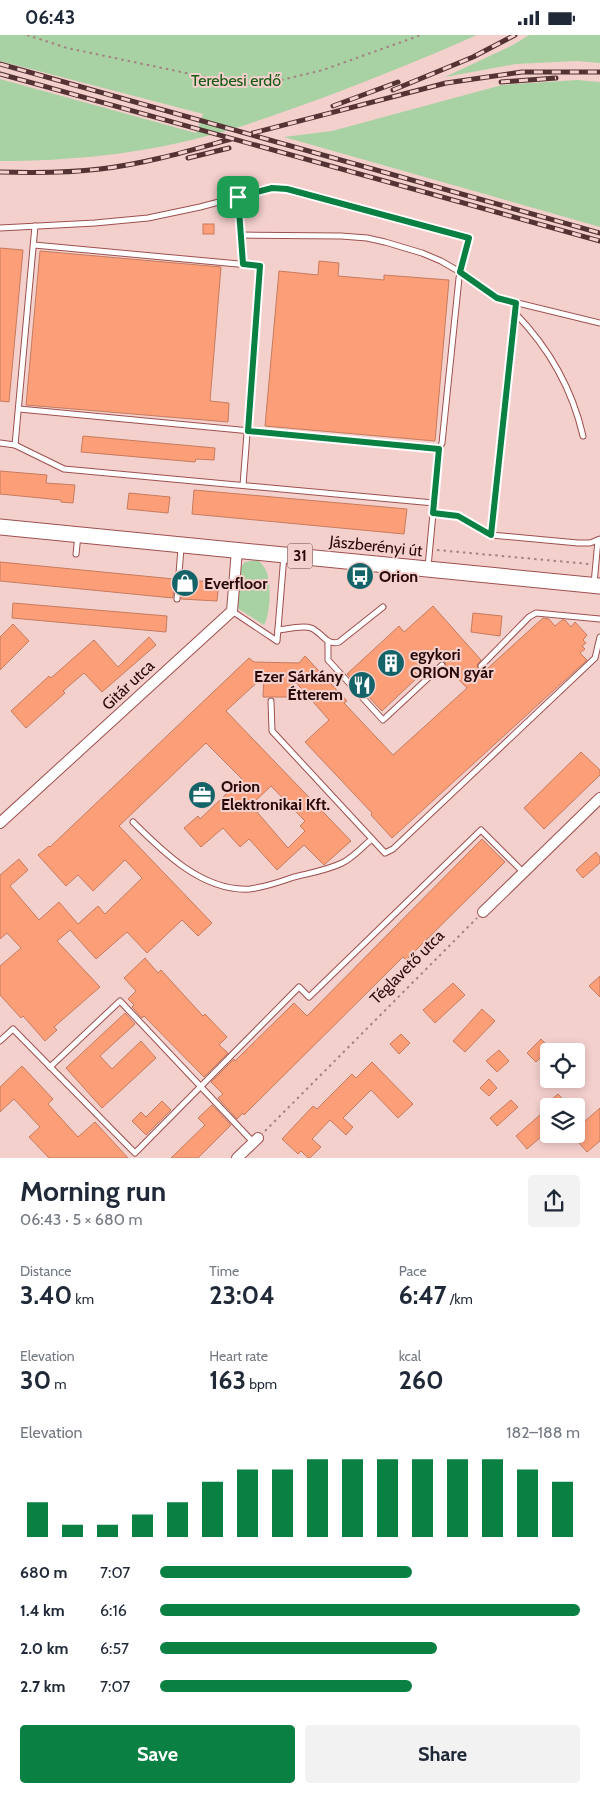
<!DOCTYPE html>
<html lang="en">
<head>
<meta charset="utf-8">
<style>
  body { margin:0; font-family:Cabin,sans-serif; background:#f2f2f3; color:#1f2937; height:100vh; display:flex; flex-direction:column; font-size:19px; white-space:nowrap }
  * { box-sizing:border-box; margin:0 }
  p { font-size:16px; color:#747a83 }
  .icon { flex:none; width:28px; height:28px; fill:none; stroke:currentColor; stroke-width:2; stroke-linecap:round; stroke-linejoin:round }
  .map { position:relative; height:1123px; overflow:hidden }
  .side { display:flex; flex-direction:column; background:#fff; flex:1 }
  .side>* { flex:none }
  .controls { position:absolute; left:540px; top:1008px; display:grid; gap:10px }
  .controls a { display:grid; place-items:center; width:45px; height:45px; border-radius:5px; background:#fff; box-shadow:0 2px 8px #0003; font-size:25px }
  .pin { position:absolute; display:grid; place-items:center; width:42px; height:42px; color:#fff; margin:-21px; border-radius:10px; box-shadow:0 2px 8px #0006 }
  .round { display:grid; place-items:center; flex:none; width:52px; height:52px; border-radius:5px; background:#f2f2f3 }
  .summary { display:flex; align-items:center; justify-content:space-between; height:85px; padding:0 20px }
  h1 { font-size:28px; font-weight:800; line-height:38px }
  .figures { display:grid; grid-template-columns:repeat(3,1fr); gap:8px; height:85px; padding:5px 20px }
  .figures div { display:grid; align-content:center }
  .figures b { font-size:25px; font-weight:800 }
  .figures small { font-size:14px; font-weight:400 }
  .figures p { font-size:14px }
  .chart { height:140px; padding:10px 20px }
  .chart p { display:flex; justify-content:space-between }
  .chart svg { width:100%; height:90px; margin-top:5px; stroke:#0b8043; stroke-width:6 }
  .action { display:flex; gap:10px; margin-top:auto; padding:10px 20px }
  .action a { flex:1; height:58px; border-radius:5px; background:#0b8043; color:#fff; font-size:20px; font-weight:800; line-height:58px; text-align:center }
  .action a+a { background:#f2f2f3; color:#1f2937 }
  ul { padding:0 20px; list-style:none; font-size:16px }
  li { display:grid; grid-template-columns:80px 60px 1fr; align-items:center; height:38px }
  li i { height:12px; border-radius:6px; background:#0b8043 }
  .status { display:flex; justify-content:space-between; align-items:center; height:35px; padding:0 25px; background:#fff; direction:ltr }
  .status svg { height:14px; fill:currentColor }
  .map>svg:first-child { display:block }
  .green { fill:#a8d2a4 }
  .building { fill:#fc9f79; stroke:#c67b5e; fill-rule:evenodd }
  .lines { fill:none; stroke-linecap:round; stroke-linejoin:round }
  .service-casing { stroke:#9d504e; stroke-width:7 }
  .minor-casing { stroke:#9d504e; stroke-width:12 }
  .primary-casing { stroke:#9d504e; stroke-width:17 }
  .path { stroke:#a48281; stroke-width:2; stroke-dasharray:2.5 4; stroke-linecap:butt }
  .service { stroke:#fff; stroke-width:5 }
  .minor { stroke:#fff; stroke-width:10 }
  .primary { stroke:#fff; stroke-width:15 }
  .rail-casing { stroke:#533333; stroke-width:5 }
  .rail { stroke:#f4d0cd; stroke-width:3; stroke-dasharray:9; stroke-linecap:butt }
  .route-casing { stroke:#fff; stroke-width:10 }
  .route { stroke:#0b8043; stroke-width:6 }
  .labels { text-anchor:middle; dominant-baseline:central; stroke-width:4; stroke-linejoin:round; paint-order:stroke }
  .shield { fill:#f4d0cd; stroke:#654544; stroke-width:1 }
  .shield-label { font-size:15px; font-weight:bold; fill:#28090a }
  .park-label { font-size:16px; fill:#145a12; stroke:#f4d0cd }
  .street-label { font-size:16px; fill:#28090a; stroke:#f4d0cd }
  .poi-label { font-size:16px; font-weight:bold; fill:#28090a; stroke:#f4d0cd; text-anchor:start }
</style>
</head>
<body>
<div class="status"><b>06:43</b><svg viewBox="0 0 49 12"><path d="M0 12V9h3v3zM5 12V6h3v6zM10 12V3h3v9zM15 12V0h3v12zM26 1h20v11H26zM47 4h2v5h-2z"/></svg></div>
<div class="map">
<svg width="600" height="1123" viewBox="0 0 600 1123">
  <rect width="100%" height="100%" fill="#f4d0cd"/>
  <g class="green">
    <path d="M0,0H477C430,21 382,40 333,59C291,74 250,90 207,101C140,119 70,126 0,126V44L196,98L203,79L0,26Z"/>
    <path d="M529,0H600V28L577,26L516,29L445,42L513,10Z"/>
    <path d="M577,45L600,47V192L284,102L332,96L502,50Z"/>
    <path d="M258,525C263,530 267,535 268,542C271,555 270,579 264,590L234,571L239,534L245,527Z"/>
  </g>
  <g class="building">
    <rect x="203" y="189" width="11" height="10"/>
    <path d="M0,213L23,215L9,367L0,366Z"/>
    <path d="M40,216L221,232L210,366L229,368L228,387L26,370Z"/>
    <path d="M319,226L339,228L338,241L384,245V240L449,245L435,406L265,391L279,236L318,240Z"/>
    <path d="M83,401L215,413L214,425L196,424L195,427L81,417Z"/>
    <path d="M0,436L47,440L46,448L75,450L73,468L61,467V465L0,459Z"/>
    <path d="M194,455L407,474L404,499L192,479Z"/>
    <path d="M129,458L170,462L168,478L127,474Z"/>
    <path d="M0,527L174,544L173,563L0,546Z"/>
    <path d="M183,545L219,547L217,566L181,564Z"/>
    <path d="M13,568L167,581L166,597L12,583Z"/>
    <path d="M433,571L481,625L477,630L479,635H483L487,632L488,633L543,583L549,584L555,591L562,585H565L571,592L575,587L587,600L583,605L586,608L582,611L585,614L580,618L587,625L392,803L371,780L372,778L305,707L329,685L293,644V662H263L264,641L226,676L351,806L324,830L304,810L277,835L249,804L240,812L223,793L201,812L184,793L198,781L200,784L242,744L206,708L119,791L212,888L198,901L182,885L147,918L127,897L96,924L70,895L57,906L100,952L54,992L57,995L45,1006L23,981L21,983L0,960V931L21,913L7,898L0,904V840L19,824L28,835L10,851L39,885L59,867L78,889L98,871L105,879L142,843L125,825L93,856L78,840L66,851L38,820L49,811L50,812L249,623L254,627L299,628L305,621L347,666L344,668L393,720L467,653L446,631L445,627L434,617L414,636L419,641L382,676L347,639L399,591L404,597ZM271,751L305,786L300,791L305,796L288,813L251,770Z"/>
    <path d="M473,578L502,581L500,601L471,597Z"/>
    <path d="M13,589L29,606L0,635V602Z"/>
    <path d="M149,602L156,610L102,657L84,638L63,656L65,658L26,693L11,676L49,641L51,643L94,605L118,632Z"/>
    <path d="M581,717L600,735V740L544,794L524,773Z"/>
    <path d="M482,804L505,827L406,925L403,922L244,1080L243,1078L237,1084L218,1063L223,1059L211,1047L234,1024L235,1026L294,968L307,981Z"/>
    <path d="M596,817L600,822V828L583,843L576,835Z"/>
    <path d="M145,923L158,938L161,935L203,981L205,979L227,1002L219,1010L228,1018L204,1042L144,981L142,983L132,972L134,970L128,964L136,956L124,943Z"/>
    <path d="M600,941V962L589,951Z"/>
    <path d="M453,948L465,960L435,988L423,975Z"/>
    <path d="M482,974L495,986L465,1017L453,1006Z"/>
    <path d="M125,978L135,989L100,1021L112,1034L141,1006L156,1023L102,1073L66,1033Z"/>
    <path d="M401,999L410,1008L399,1019L390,1009Z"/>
    <path d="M541,1004L550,1013L536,1027L527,1018Z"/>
    <path d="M499,1015L509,1026L497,1037L486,1026Z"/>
    <path d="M372,1027L413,1069L398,1083L371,1055L343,1083L353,1092L346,1100L330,1085L312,1104L321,1112L310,1123H308L301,1116L298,1119L282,1104L313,1071L317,1074L352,1039L356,1043Z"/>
    <path d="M22,1031L53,1064L48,1069L78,1102L95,1087L128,1123H49L29,1102L40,1092L14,1064L0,1077V1052Z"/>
    <path d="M489,1044L497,1053L489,1061L480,1053Z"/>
    <path d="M558,1059L569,1071H544Z"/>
    <path d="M511,1065L518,1072L497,1091L490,1083Z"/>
    <path d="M162,1066L171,1075L146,1100L132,1086L141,1077L146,1082Z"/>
    <path d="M212,1070L231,1090L198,1123H171L205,1090L198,1083Z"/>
    <path d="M549,1072V1095L527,1114L516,1101Z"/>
    <path d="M600,1073V1106L587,1117L571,1099H576V1094Z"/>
  </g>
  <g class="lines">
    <g class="service-casing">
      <g id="service">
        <path d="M238,162L243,229"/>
        <path d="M0,193L95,188L148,183L200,172L272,153H287L469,203L459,243L442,408L439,414L428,532"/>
        <path d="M241,200L341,201L367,203L385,207L422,218L441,226L460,237L497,263L600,288"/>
        <path d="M34,210L260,231L243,450"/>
        <path d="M515,278C549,313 572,353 583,401"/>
        <path d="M19,374L439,414"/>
        <path d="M0,408L15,410L64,434L434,468"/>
        <path d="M15,410L35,191"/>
        <path d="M433,478L458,481L491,500L578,508H590L600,504"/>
        <path d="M491,500L516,268"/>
        <path d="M76,519L78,500"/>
        <path d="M594,549L598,505"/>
        <path d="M177,564L181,513"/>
        <path d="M232,576L277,606L284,520"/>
        <path d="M278,595C288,594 302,590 311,593C323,598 326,611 339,607L383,572"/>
        <path d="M328,607V625L383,685L442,630"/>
        <path d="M481,631L529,582L536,578L600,584"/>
        <path d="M271,666L272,696L385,818L393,814L595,623L600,602"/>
        <path d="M133,787C163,817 203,857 250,854C265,852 280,847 294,842C310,838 328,835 342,828C353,823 363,811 372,804"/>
        <path d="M0,1006L13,994L135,1118L299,952L309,962L481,795L524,838"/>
        <path d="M50,1032L120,966L253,1107"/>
      </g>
    </g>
    <g class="minor-casing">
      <g id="minor">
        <path d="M0,788L232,576L237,515"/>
        <path d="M483,877L600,763"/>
        <path d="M237,1123L258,1103"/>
      </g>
    </g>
    <g class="primary-casing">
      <path id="primary" d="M0,492L600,551"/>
    </g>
    <g class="path">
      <path d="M27,0L67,13L205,42L252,49L277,46L323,35L421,0"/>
      <path d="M437,515L589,529"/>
      <path d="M265,1096L477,883"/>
    </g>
    <use href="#service" class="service"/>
    <use href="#minor" class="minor"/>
    <use href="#primary" class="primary"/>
    <g class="rail-casing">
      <g id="rail">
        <path d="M0,29L600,198"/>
        <path d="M0,39L600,206"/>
        <path d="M501,47L556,43"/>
        <path d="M393,55L473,22L515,0"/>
        <path d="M333,71L398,47"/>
        <path d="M253,98L446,48L522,37H600"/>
        <path d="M188,123L229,113"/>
        <path d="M0,137C34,138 67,138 100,134C145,129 188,116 231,104"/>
      </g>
    </g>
    <use href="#rail" class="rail"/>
  </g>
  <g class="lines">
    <g class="route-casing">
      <path id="route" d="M272,153L287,154L469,203L460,237L497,263L516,268L491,500L458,481L433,478L439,414L248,396L260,231L243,229L238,162Z"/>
    </g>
    <use href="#route" class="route"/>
  </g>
  <defs>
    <g id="bus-disc" transform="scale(1.4375)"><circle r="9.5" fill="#146369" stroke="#f4d0cd"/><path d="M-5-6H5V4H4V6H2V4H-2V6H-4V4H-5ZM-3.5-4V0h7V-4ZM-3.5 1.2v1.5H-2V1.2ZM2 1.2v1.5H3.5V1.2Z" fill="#fff"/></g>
    <g id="shop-disc" transform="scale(1.4375)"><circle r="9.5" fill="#146369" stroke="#f4d0cd"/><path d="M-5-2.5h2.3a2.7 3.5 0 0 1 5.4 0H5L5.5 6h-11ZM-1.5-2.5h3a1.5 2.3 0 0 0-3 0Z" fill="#fff"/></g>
    <g id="building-disc" transform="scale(1.4375)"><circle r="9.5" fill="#146369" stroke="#f4d0cd"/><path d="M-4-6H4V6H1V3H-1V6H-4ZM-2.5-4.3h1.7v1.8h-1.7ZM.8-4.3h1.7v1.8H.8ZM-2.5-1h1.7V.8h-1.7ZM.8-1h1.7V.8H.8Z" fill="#fff"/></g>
    <g id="restaurant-disc" transform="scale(1.4375)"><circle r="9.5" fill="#146369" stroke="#f4d0cd"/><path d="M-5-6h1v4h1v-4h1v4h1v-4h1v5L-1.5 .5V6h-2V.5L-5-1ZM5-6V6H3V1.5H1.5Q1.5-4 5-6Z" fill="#fff"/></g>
    <g id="office-disc" transform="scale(1.4375)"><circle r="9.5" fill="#146369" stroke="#f4d0cd"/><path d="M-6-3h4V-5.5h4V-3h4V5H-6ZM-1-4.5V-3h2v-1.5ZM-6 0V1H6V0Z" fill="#fff"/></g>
  </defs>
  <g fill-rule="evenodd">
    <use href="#bus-disc" x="360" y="541"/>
    <use href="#shop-disc" x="185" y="548"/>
    <use href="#building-disc" x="391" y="628"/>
    <use href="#restaurant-disc" x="362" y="650"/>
    <use href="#office-disc" x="202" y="760"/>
  </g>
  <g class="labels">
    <rect class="shield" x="287.5" y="508.5" width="25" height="25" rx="4"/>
    <g class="shield-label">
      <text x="300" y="521">31</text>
    </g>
    <g class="park-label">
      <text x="236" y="45">Terebesi erdő</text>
    </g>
    <g class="street-label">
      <text transform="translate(376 511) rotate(6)">Jászberényi út</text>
      <text transform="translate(128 650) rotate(-43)">Gitár utca</text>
      <text transform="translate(407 932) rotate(-45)">Téglavető utca</text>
    </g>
    <g class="poi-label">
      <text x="379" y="541">Orion</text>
      <text x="204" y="548">Everfloor</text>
      <text x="410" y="619">egykori<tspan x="410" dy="18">ORION gyár</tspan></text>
      <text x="343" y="641" text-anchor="end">Ezer Sárkány<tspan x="343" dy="18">Étterem</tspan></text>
      <text x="221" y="751">Orion<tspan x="221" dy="18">Elektronikai Kft.</tspan></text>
    </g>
  </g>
</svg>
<div class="controls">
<a><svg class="icon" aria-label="locate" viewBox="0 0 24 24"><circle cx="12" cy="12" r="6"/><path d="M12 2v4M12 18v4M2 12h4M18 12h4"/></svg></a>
<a><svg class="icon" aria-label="layers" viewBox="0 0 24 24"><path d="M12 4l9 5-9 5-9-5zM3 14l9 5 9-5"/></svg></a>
</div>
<div class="pin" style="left:238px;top:162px;background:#1e9e55"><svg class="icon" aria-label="arrive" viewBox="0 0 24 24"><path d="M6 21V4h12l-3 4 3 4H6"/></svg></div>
</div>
<section class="side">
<div class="summary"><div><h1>Morning run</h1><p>06:43 · 5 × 680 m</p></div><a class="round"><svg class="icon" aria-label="share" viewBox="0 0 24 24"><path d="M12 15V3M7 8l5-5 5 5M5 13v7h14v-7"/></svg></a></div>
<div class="figures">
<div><p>Distance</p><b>3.40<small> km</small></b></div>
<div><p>Time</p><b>23:04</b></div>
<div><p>Pace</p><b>6:47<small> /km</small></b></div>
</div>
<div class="figures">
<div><p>Elevation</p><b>30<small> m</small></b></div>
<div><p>Heart rate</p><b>163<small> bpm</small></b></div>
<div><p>kcal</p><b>260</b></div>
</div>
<div class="chart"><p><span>Elevation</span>182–188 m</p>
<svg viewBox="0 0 160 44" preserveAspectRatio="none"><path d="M5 44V27M15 44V38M25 44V38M35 44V33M45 44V27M55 44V17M65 44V11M75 44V11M85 44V6M95 44V6M105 44V6M115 44V6M125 44V6M135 44V6M145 44V11M155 44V17"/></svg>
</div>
<ul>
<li><b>680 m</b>7:07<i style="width:60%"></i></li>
<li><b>1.4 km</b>6:16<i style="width:100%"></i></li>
<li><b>2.0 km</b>6:57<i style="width:66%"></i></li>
<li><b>2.7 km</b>7:07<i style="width:60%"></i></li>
</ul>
<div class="action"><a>Save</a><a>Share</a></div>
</section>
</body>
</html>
